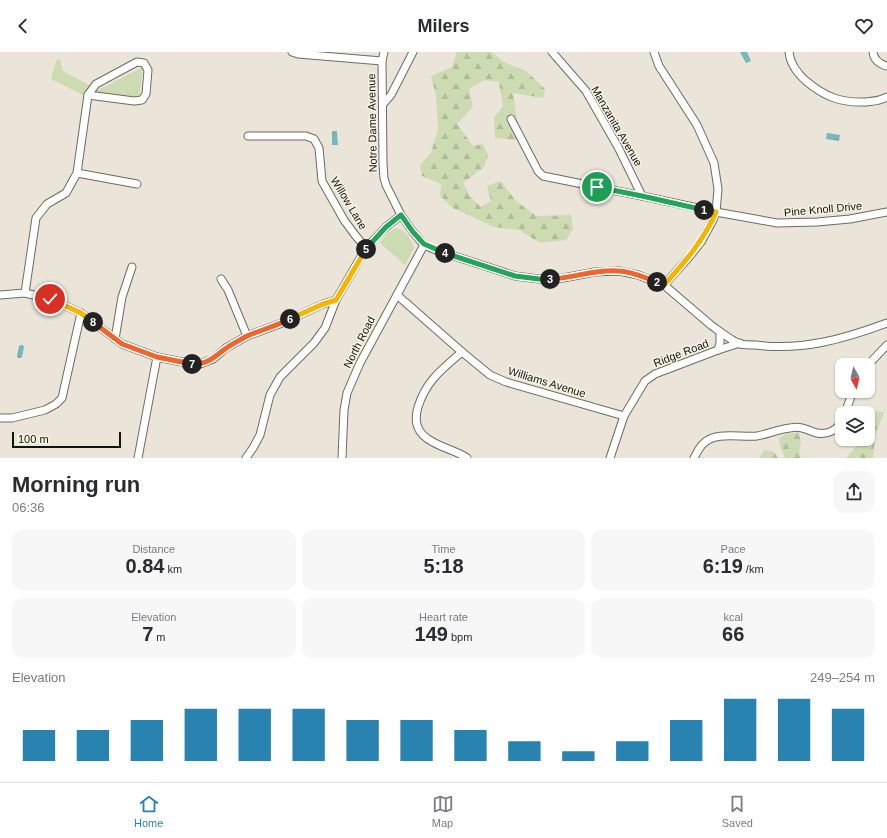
<!DOCTYPE html>
<html lang="en">
<head>
<meta charset="utf-8">
<style>
  body { margin:0; font-family:Helvetica,sans-serif; background:#f7f7f7; color:#2b2b33; height:100vh; display:flex; flex-direction:column; font-size:15px; white-space:nowrap }
  * { box-sizing:border-box; margin:0 }
  p { font-size:13px; color:#7c7c81 }
  .icon { flex:none; width:22px; height:22px; fill:none; stroke:currentColor; stroke-width:2; stroke-linecap:round; stroke-linejoin:round }
  .map { position:relative; height:406px; overflow:hidden }
  .panel { display:flex; flex-direction:column; background:#fff; flex:1 }
  .panel>* { flex:none }
  .needle { width:26px; rotate:172deg }
  .tools { position:absolute; left:835px; top:306px; display:grid; gap:8px }
  .tools a { display:grid; place-items:center; width:40px; height:40px; border-radius:8px; background:#fff; box-shadow:0 1px 3px #0004; font-size:20px }
  .scale { position:absolute; left:12px; bottom:10px; width:109px; box-sizing:border-box; padding-left:4px; border:2px solid #14120e; border-top:0; font-size:11px; line-height:14px; white-space:nowrap; color:#14120e; -webkit-text-stroke:3px #f8f3e5; paint-order:stroke }
  .pin { position:absolute; display:grid; place-items:center; width:34px; height:34px; color:#fff; margin:-17px; border:2px solid #fff; border-radius:50%; box-shadow:0 1px 4px #0007 }
  .km { position:absolute; width:20px; height:20px; margin:-10px; border-radius:50%; background:#222; color:#fff; font-size:11px; line-height:20px; text-align:center }
  .round { display:grid; place-items:center; flex:none; width:42px; height:42px; border-radius:12px; background:#f7f7f7 }
  .head { display:flex; align-items:center; justify-content:space-between; height:68px; padding:0 12px }
  h1 { font-size:22px; font-weight:700; line-height:30px }
  .stats { display:grid; grid-template-columns:repeat(3,1fr); gap:6px; height:68px; padding:4px 12px }
  .stats div { display:grid; align-content:center; border-radius:10px; background:#f7f7f7; text-align:center }
  .stats b { font-size:20px; font-weight:700 }
  .stats small { font-size:11px; font-weight:400 }
  .stats p { font-size:11px }
  .chart { height:112px; padding:8px 12px }
  .chart p { display:flex; justify-content:space-between }
  .chart svg { width:100%; height:72px; margin-top:4px; stroke:#2883b0; stroke-width:6 }
  header { display:flex; justify-content:space-between; align-items:center; height:52px; padding:0 12px; background:#fff; font-size:18px; font-weight:700 }
  .dock { display:flex; justify-content:space-around; align-items:center; height:56px; border-top:1px solid #e1e1e2; background:#fff; font-size:11px; color:#7c7c81 }
  .dock a { display:grid; justify-items:center; gap:2px }
  .dock .on { color:#2883b0 }
  .map>svg:first-child { display:block }
  .green { fill:#cddbb3 }
  .forest { fill:url(#forest-firs) }
  .water { fill:url(#water-ripples) }
  .lines { fill:none; stroke-linecap:round; stroke-linejoin:round }
  .street-casing { stroke:#706b5f; stroke-width:9 }
  .street { stroke:#fff; stroke-width:7 }
  .split-1-casing { stroke:#fff; stroke-width:8 }
  .split-2-casing { stroke:#fff; stroke-width:8 }
  .split-3-casing { stroke:#fff; stroke-width:8 }
  .split-4-casing { stroke:#fff; stroke-width:8 }
  .split-5-casing { stroke:#fff; stroke-width:8 }
  .split-6-casing { stroke:#fff; stroke-width:8 }
  .split-7-casing { stroke:#fff; stroke-width:8 }
  .split-8-casing { stroke:#fff; stroke-width:8 }
  .split-9-casing { stroke:#fff; stroke-width:8 }
  .split-1 { stroke:#22a559; stroke-width:5 }
  .split-2 { stroke:#f5b400; stroke-width:5 }
  .split-3 { stroke:#f0652b; stroke-width:5 }
  .split-4 { stroke:#22a559; stroke-width:5 }
  .split-5 { stroke:#22a559; stroke-width:5 }
  .split-6 { stroke:#f5b400; stroke-width:5 }
  .split-7 { stroke:#f0652b; stroke-width:5 }
  .split-8 { stroke:#f0652b; stroke-width:5 }
  .split-9 { stroke:#f5b400; stroke-width:5 }
  .labels { text-anchor:middle; dominant-baseline:central; stroke-width:3; stroke-linejoin:round; paint-order:stroke }
  .street-label { font-size:11px; fill:#14120e; stroke:#f8f3e5 }
</style>
</head>
<body>
<header><svg class="icon" aria-label="back" viewBox="0 0 24 24"><path d="M15 5l-7 7 7 7"/></svg>Milers<svg class="icon" aria-label="heart" viewBox="0 0 24 24"><path d="M12 20l-8-8c-3-5 5-10 8-4 3-6 11-1 8 4z"/></svg></header>
<div class="map">
<svg width="887" height="406" viewBox="0 0 887 406">
  <defs>
    <pattern id="forest-firs" width="22" height="20" patternUnits="userSpaceOnUse"><rect width="22" height="20" fill="#cddbb3"/><path d="M5 1l3.5 6h-7zM16 11l3.5 6h-7z" fill="#afbb99"/></pattern>
    <pattern id="water-ripples" width="26" height="14" patternUnits="userSpaceOnUse"><rect width="26" height="14" fill="#77b8bc"/><path d="M2 4q2-2 4 0t4 0M15 11q2-2 4 0t4 0" fill="none" stroke="#669da0"/></pattern>
  </defs>
  <rect width="100%" height="100%" fill="#eae5d8"/>
  <g class="green">
    <path d="M60,7L63,19L98,38L143,15L139,47L83,43L51,27L56,9Z"/>
    <path d="M397,176C406,178 411,188 414,196L405,213L380,191C385,184 389,178 397,176Z"/>
  </g>
  <g class="forest">
    <path d="M455,0H492L504,10L526,19L545,37L543,46L513,41L517,68L522,80L517,88L495,86L494,65L503,55L499,30L484,28L469,37L473,55L457,72L473,94L483,92L488,103L484,115L463,131L470,144L481,155L491,149L487,134L501,129L515,148L536,164L571,163L573,177L566,188L540,191L519,178L494,175L453,156L440,144L441,132L422,124L420,113L431,101L438,77L436,43L431,24L452,15L456,2Z"/>
    <path d="M871,359L884,360L875,385L873,406H846L863,387H868V368Z"/>
    <path d="M799,380L801,391L799,398L801,406H785L780,393L779,386L787,382Z"/>
    <path d="M764,398L774,400L778,406H759Z"/>
  </g>
  <g class="water">
    <path d="M740,0H747L751,9L746,11Z"/>
    <path d="M332,79H337L338,93H332Z"/>
    <path d="M827,81L840,83L839,89L826,87Z"/>
    <path d="M21,293H23L24,295L22,305L20,306H18L17,304L19,294Z"/>
  </g>
  <g class="lines">
    <g class="street-casing">
      <g id="street">
        <path d="M292,0L298,2L382,9"/>
        <path d="M384,0L382,9L383,112L384,126L386,133L401,163L413,180L424,193L436,198L515,224L539,227L563,226L595,220L619,219L638,223L664,233L712,274C719,279 732,289 740,292C745,293 751,293 756,293C802,299 844,287 887,271"/>
        <path d="M552,0L586,39L618,95L642,144"/>
        <path d="M654,0L659,14L697,73L714,111L718,137L716,160L713,168L701,190L690,204L664,233"/>
        <path d="M789,0C790,12 797,21 806,29C825,45 841,51 866,50C874,49 880,49 887,45"/>
        <path d="M873,0C874,8 879,12 887,14"/>
        <path d="M137,10L144,11L148,18L146,42L142,48L134,49L88,43L96,32Z"/>
        <path d="M383,52L391,43L413,0"/>
        <path d="M511,67L538,119L543,124L642,144L716,160L777,171L817,170L850,167L887,160"/>
        <path d="M248,84H306L314,87L319,96L322,129L344,168L355,183L366,196"/>
        <path d="M77,121L137,132"/>
        <path d="M221,227L228,238L247,284"/>
        <path d="M25,241L36,166L47,152L66,141L77,121L88,43"/>
        <path d="M0,243L25,241L50,247L81,261L122,292L157,305L192,312H200L213,307L226,296L247,284L282,271L323,252L336,248"/>
        <path d="M397,243L462,300L490,323L506,330L624,364"/>
        <path d="M115,287L122,245L132,215"/>
        <path d="M718,298L720,291V280"/>
        <path d="M462,300C442,317 426,329 418,355C415,365 415,375 423,383C435,395 454,397 467,406"/>
        <path d="M868,313L887,293"/>
        <path d="M845,361L853,339"/>
        <path d="M0,366H12L45,358L56,352L62,346L81,261"/>
        <path d="M138,406L157,305"/>
        <path d="M246,406L253,396L260,383L270,343L280,325L314,291L325,276L336,248L366,196L386,175L401,163"/>
        <path d="M342,406L344,358L347,341L360,311L424,193"/>
        <path d="M610,406L624,364L645,329L655,322L718,298L740,291"/>
        <path d="M694,406C697,401 699,395 704,391C716,379 742,386 757,384C768,382 779,377 790,376C794,375 799,375 802,376C807,377 812,380 817,381C828,383 838,378 842,368"/>
      </g>
    </g>
    <use href="#street" class="street"/>
  </g>
  <g class="lines">
    <g class="split-1-casing">
      <path id="split-1" d="M597,135L642,144L704,158"/>
    </g>
    <g class="split-2-casing">
      <path id="split-2" d="M657,230L664,233C685,210 704,188 716,160L704,158"/>
    </g>
    <g class="split-3-casing">
      <path id="split-3" d="M550,227C573,226 596,217 618,219C631,219 646,226 657,230"/>
    </g>
    <g class="split-4-casing">
      <path id="split-4" d="M445,201L515,224L539,227H550"/>
    </g>
    <g class="split-5-casing">
      <path id="split-5" d="M366,197L386,175L401,163L413,180L424,192L445,201"/>
    </g>
    <g class="split-6-casing">
      <path id="split-6" d="M290,267L323,252L336,248L366,197"/>
    </g>
    <g class="split-7-casing">
      <path id="split-7" d="M192,312C208,312 213,306 225,297C232,292 240,288 247,284C261,278 276,274 290,267"/>
    </g>
    <g class="split-8-casing">
      <path id="split-8" d="M93,270L122,292L157,305L192,312"/>
    </g>
    <g class="split-9-casing">
      <path id="split-9" d="M50,247L81,261L93,270"/>
    </g>
    <use href="#split-1" class="split-1"/>
    <use href="#split-2" class="split-2"/>
    <use href="#split-3" class="split-3"/>
    <use href="#split-4" class="split-4"/>
    <use href="#split-5" class="split-5"/>
    <use href="#split-6" class="split-6"/>
    <use href="#split-7" class="split-7"/>
    <use href="#split-8" class="split-8"/>
    <use href="#split-9" class="split-9"/>
  </g>
  <g class="labels">
    <g class="street-label">
      <text transform="translate(372 71) rotate(-91)">Notre Dame Avenue</text>
      <text transform="translate(617 74) rotate(60)">Manzanita Avenue</text>
      <text transform="translate(349 151) rotate(59)">Willow Lane</text>
      <text transform="translate(823 157) rotate(-5)">Pine Knoll Drive</text>
      <text transform="translate(359 290) rotate(-63)">North Road</text>
      <text transform="translate(681 301) rotate(-21)">Ridge Road</text>
      <text transform="translate(547 330) rotate(17)">Williams Avenue</text>
    </g>
  </g>
</svg>
<div class="tools">
<a><svg class="needle" viewBox="-14 -14 28 28"><path d="M0-13l5 13h-10z" fill="#e53935"/><path d="M0 13l5-13h-10z" fill="#7c7c81"/></svg></a>
<a><svg class="icon" aria-label="layers" viewBox="0 0 24 24"><path d="M12 4l9 5-9 5-9-5zM3 14l9 5 9-5"/></svg></a>
</div>
<div class="scale">100 m</div>
<div class="pin" style="left:597px;top:135px;background:#1e9e55"><svg class="icon" aria-label="arrive" viewBox="0 0 24 24"><path d="M6 21V4h12l-3 4 3 4H6"/></svg></div>
<div class="pin" style="left:50px;top:247px;background:#d93025"><svg class="icon" aria-label="check" viewBox="0 0 24 24"><path d="M5 12l5 5 9-10"/></svg></div>
<b class="km" style="left:704px;top:158px">1</b>
<b class="km" style="left:657px;top:230px">2</b>
<b class="km" style="left:550px;top:227px">3</b>
<b class="km" style="left:445px;top:201px">4</b>
<b class="km" style="left:366px;top:197px">5</b>
<b class="km" style="left:290px;top:267px">6</b>
<b class="km" style="left:192px;top:312px">7</b>
<b class="km" style="left:93px;top:270px">8</b>
</div>
<section class="panel">
<div class="head"><div><h1>Morning run</h1><p>06:36</p></div><a class="round"><svg class="icon" aria-label="share" viewBox="0 0 24 24"><path d="M12 15V3M7 8l5-5 5 5M5 13v7h14v-7"/></svg></a></div>
<div class="stats">
<div><p>Distance</p><b>0.84<small> km</small></b></div>
<div><p>Time</p><b>5:18</b></div>
<div><p>Pace</p><b>6:19<small> /km</small></b></div>
</div>
<div class="stats">
<div><p>Elevation</p><b>7<small> m</small></b></div>
<div><p>Heart rate</p><b>149<small> bpm</small></b></div>
<div><p>kcal</p><b>66</b></div>
</div>
<div class="chart"><p><span>Elevation</span>249–254 m</p>
<svg viewBox="0 0 160 44" preserveAspectRatio="none"><path d="M5 44V25M15 44V25M25 44V19M35 44V12M45 44V12M55 44V12M65 44V19M75 44V19M85 44V25M95 44V32M105 44V38M115 44V32M125 44V19M135 44V6M145 44V6M155 44V12"/></svg>
</div>
</section>
<nav class="dock">
<a class="on"><svg class="icon" aria-label="home" viewBox="0 0 24 24"><path d="M3 11l9-7 9 7M6 9v11h12V9"/></svg>Home</a>
<a><svg class="icon" aria-label="map" viewBox="0 0 24 24"><path d="M3 6l6-2 6 2 6-2v14l-6 2-6-2-6 2zM9 4v14M15 6v14"/></svg>Map</a>
<a><svg class="icon" aria-label="saved" viewBox="0 0 24 24"><path d="M7 4h10v16l-5-4-5 4z"/></svg>Saved</a>
</nav>
</body>
</html>
